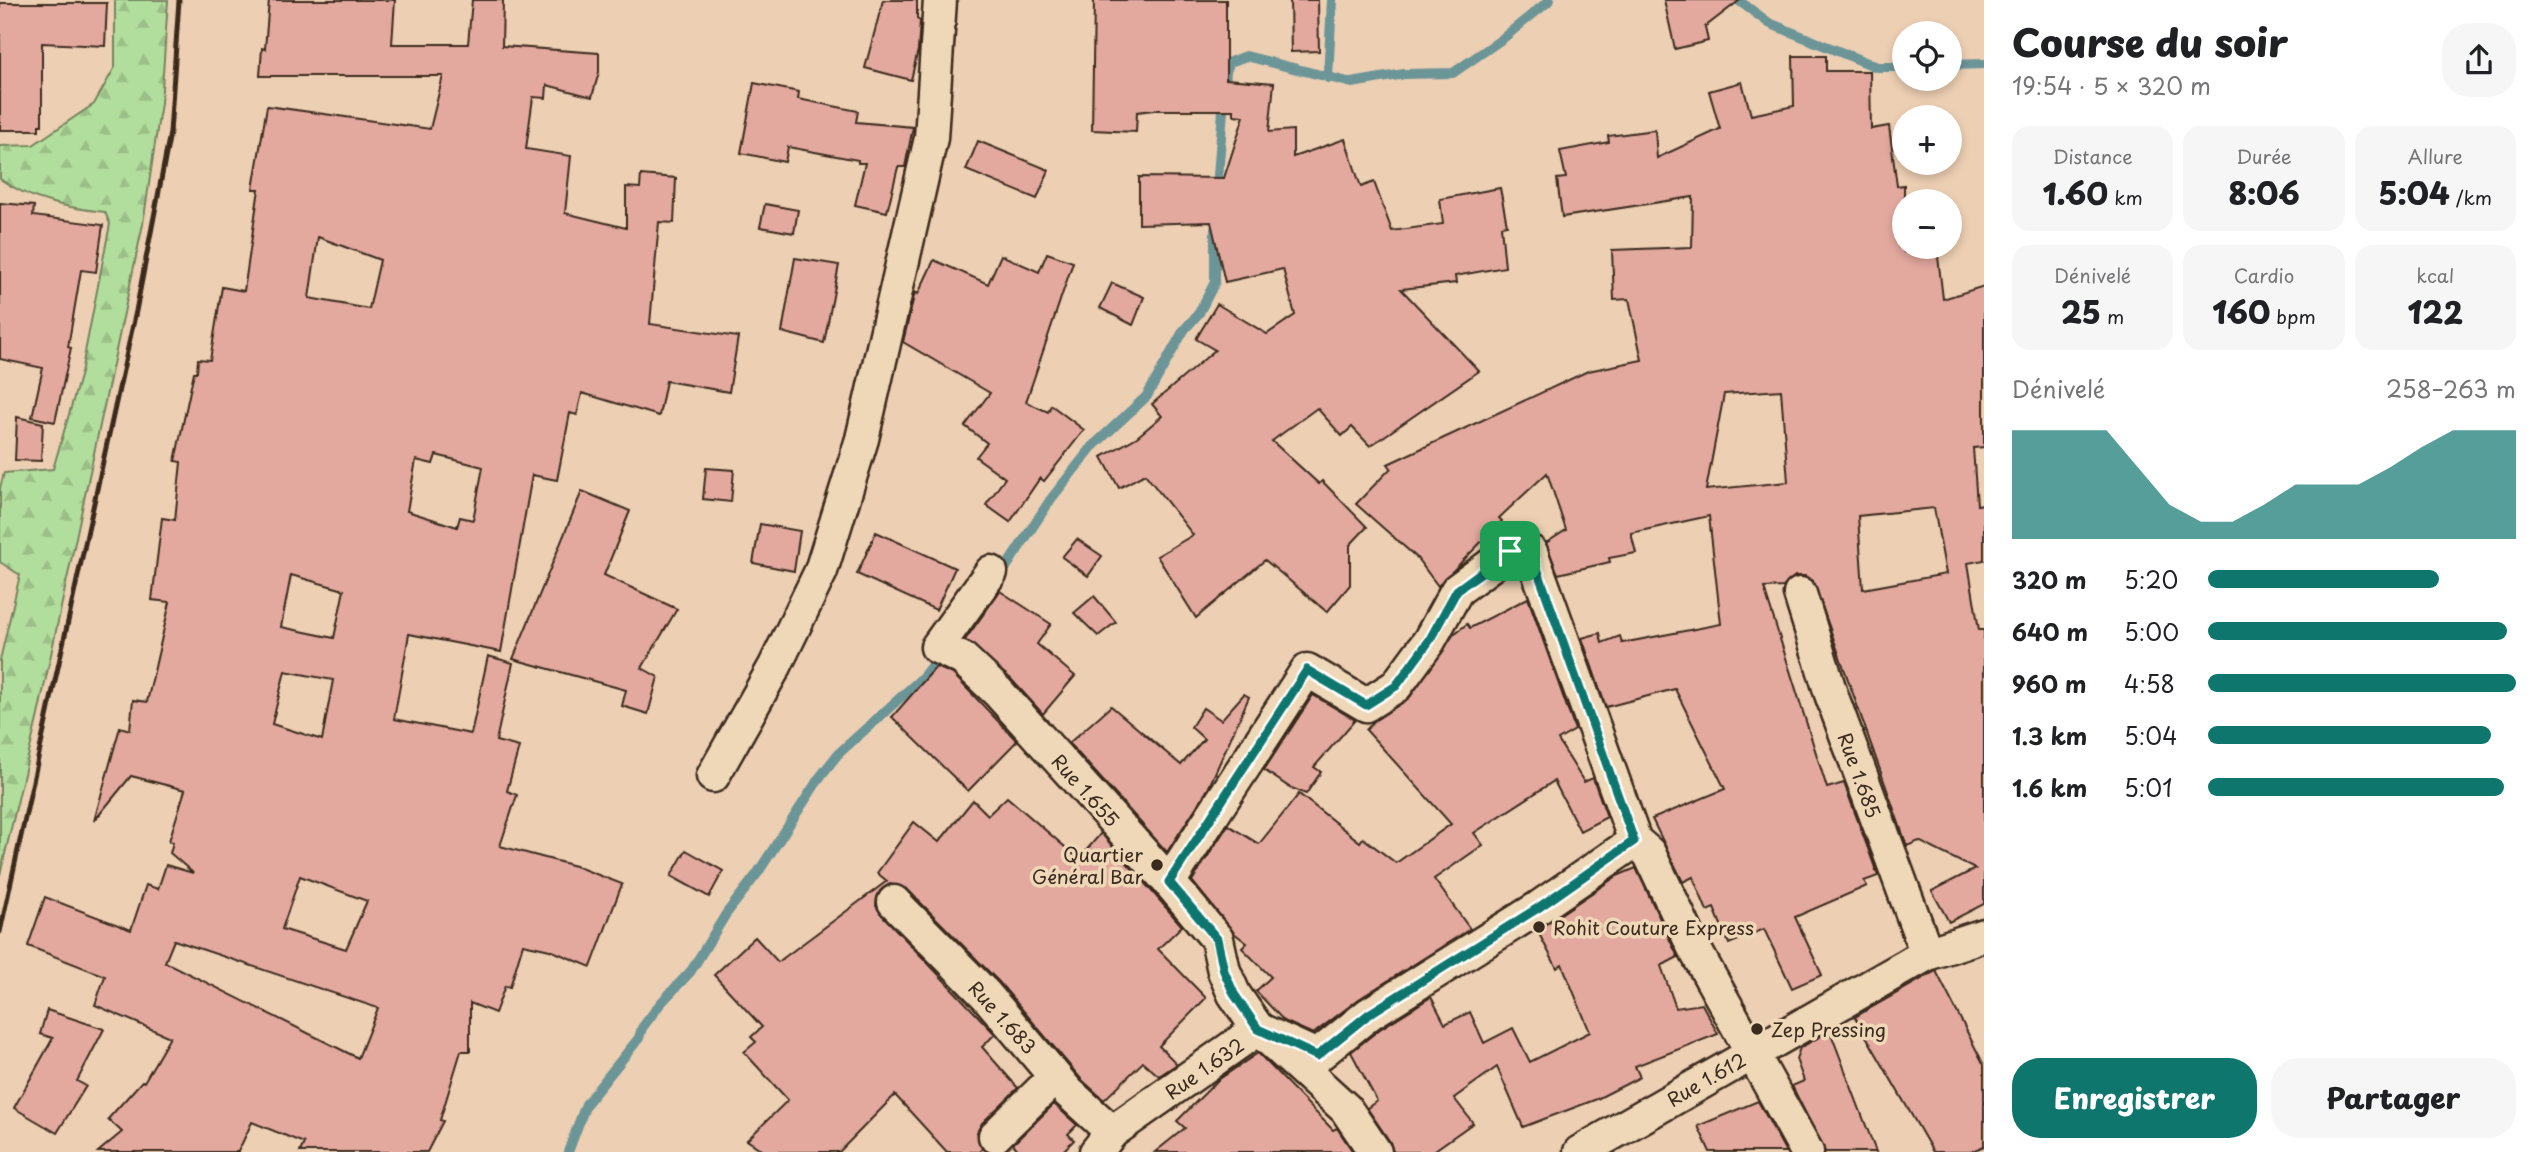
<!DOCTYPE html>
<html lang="fr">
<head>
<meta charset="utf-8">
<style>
  body { margin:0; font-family:"Playpen Sans",sans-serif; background:#f6f6f6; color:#202124; height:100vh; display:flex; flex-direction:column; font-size:26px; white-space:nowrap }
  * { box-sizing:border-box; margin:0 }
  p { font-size:23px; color:#757577 }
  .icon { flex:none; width:38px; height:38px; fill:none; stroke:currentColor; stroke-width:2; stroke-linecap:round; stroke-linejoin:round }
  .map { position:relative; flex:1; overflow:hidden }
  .sheet { display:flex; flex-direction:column; background:#fff; width:560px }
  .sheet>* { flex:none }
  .buttons { position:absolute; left:1892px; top:21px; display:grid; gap:14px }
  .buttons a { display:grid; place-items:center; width:70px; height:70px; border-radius:50%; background:#fff; box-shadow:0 4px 10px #0003; font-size:35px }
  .pin { position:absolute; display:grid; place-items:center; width:60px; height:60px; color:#fff; margin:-30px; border-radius:14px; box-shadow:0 4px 10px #0006 }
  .round { display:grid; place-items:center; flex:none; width:74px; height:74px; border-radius:28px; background:#f6f6f6 }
  .head { display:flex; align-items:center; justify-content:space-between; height:119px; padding:0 28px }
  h1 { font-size:38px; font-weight:800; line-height:52px }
  .figures { display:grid; grid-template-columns:repeat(3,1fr); gap:10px; height:119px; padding:7px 28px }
  .figures div { display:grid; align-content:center; border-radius:18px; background:#f6f6f6; text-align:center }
  .figures b { font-size:30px; font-weight:800 }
  .figures small { font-size:19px; font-weight:400 }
  .figures p { font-size:19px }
  .chart { height:196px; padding:14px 28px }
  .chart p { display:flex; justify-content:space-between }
  .chart svg { width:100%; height:126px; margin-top:7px; fill:#0f766e; opacity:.7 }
  .action { display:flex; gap:14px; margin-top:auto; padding:14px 28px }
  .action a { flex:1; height:80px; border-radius:28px; background:#0f766e; color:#fff; font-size:28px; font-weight:800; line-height:80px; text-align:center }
  .action a+a { background:#f6f6f6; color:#202124 }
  ul { padding:0 28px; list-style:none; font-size:23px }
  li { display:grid; grid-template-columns:112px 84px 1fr; align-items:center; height:52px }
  li i { height:18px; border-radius:9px; background:#0f766e }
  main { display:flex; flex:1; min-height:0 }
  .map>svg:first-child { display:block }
  .forest { fill:url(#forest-firs); stroke:#76845e; stroke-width:2 }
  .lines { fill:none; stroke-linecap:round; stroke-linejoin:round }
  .stream { stroke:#6c9597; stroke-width:10 }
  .building { fill:#e3a99f; stroke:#3b2a1e; stroke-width:2; fill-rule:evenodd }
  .street-casing { stroke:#3b2a1e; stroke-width:37 }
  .street { stroke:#efd8b8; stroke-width:32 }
  .rail { stroke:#3b2a1e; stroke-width:5 }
  .route-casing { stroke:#fff; stroke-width:14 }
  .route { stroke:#0f766e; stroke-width:9 }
  .poi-dot { fill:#3b2a1e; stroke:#efd8b8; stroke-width:2.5 }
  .labels { text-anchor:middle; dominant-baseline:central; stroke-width:7; stroke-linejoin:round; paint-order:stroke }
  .street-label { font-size:19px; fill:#3b2a1e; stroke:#efd8b8 }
  .poi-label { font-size:19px; fill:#3b2a1e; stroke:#efd8b8; text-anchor:start }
</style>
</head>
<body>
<main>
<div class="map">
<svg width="1984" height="1152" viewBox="0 0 1984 1152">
  <defs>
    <pattern id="forest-firs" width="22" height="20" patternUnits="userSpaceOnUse" patternTransform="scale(1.75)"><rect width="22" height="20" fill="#b2de9d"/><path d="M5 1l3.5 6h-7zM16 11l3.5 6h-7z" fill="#9abf87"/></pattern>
  </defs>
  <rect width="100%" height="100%" fill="#edcfb3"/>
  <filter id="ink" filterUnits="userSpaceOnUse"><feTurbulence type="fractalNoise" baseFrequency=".0143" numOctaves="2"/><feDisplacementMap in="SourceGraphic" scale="14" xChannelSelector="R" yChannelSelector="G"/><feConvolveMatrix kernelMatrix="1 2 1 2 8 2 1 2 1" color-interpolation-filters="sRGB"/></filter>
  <g filter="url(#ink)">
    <path class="forest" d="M115,0H168L161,103L143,224L38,715L0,875V660L20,575L0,562V488L4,473L53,469L81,373L110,224L105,212C68,208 31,201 0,179V146L33,145L94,104L115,67Z"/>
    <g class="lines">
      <g class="stream">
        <path d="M1738,0L1769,23L1877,67H1904"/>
        <path d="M1950,65L1984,64"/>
        <path d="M1328,78L1332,0"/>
        <path d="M1217,189L1226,71L1230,62L1246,56L1352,83L1404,74L1453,73L1502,39L1550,0"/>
        <path d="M999,578L1051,499L1092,447L1147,396L1184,330L1199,313L1215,282V229"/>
        <path d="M568,1152L586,1104L639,1038L642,1028L660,1004L691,971L726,914L757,874L820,777L838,754L922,678L941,653"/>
      </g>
    </g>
    <g class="building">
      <path d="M269,0H395L392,44H468L472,0H503L502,46L599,53V72L592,97L547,85L546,98L533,97L526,149L571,156L565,213L626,228V187L640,188L641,175L676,178L674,223L659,222L650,324L738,337L729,392L666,381L659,416L582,393L577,415L570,413L557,480L532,475L501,652L409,634L394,719L471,734L488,656L513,663L496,741L519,747L507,791L517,795L500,846L575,866L622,884L591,967L550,950L523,944L510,987L505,986L495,1013L470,1003V1051H461L440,1120L443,1121L427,1152H300L304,1143L252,1122L238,1152H98L122,1132L108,1119L142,1081L144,1082L170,1037L95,1005L105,976L28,946L45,897L131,930L146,885L158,889L166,865L193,873L170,853L173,842L169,841L185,790L131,776L94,821L120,727L130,730L133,700L147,702L170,602L152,600L162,518L175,520L181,462L175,461L194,372H197L198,359L210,360L222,287L244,291L259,189H253L267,106L430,129L443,76H260L262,48L265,49ZM318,237L380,260L369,309L309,298ZM436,455L483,467L473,520L460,517L457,527L407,511L416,460L433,464ZM291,575L344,590L334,638L281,627ZM285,671L333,680L322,740L272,724ZM300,876L367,901L346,949L282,929ZM174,940L378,1008L358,1058L165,962Z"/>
      <path d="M883,0H917V19L920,21L918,50L911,80L865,68Z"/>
      <path d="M1094,0H1226V79L1274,83L1269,132L1293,130V157L1345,139L1361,187L1374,182L1392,231L1443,224L1440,199L1500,188L1507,225L1501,226L1505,267L1455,276L1456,283L1401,289L1479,371L1370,446L1352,427L1342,436L1317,408L1272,441L1319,484L1322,481L1367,527L1350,545V585L1327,612L1265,560L1196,618L1157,556L1193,535L1145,474L1119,488L1102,457L1137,437L1162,416L1152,404L1215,350L1196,339L1217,304L1267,334L1295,315L1283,269L1225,282L1211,222L1139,224V177L1224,178L1244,116L1234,115V110H1154L1137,112L1136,132L1092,130Z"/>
      <path d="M1290,0H1318L1319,51L1291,52Z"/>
      <path d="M1664,0H1740L1705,27L1708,41L1675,49Z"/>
      <path d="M0,3H107L105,46L42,43V125H39V130H0Z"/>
      <path d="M1793,56H1826V71H1870L1871,129L1889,126L1897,186L1904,185V252L1937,248L1943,299L1984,286V447L1973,448L1977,505L1984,504V560L1968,563L1979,630H1984V904L1949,922L1932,891L1975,869L1919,841L1907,846L1813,581L1805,576H1795L1783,587L1764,588L1827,788L1844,783L1878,876L1864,881L1867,886L1795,917L1822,975L1792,988L1764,929L1729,944L1714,908L1707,911L1693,877L1683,882L1652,819L1725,789L1675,689L1606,707L1582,638L1600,633L1602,643L1620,636L1622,643L1721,624L1709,516L1631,533L1636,553L1609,558L1610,562L1558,574L1546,543L1566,530L1547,473L1499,518L1502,521L1438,586L1416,557L1356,504L1391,468L1388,464L1588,371L1642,360L1629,299L1614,300L1612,250L1692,247L1693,197L1562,217L1557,179L1566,178L1560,151L1609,142L1608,136L1655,130L1657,158L1720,129L1709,91L1742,82L1751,115L1794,106ZM1781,390L1788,482L1706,490L1724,394ZM1934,508L1946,574L1863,589L1858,516Z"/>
      <path d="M754,83L799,92L798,99L858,111L856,122L913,127L905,167H898L887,212L855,205L865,163H858V160L788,147L785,162L741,153Z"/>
      <path d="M978,141L1049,170L1037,199L966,170Z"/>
      <path d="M0,203L34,206L33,216L103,225L96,272L81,270L68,347L71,348L55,422L32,417L43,368L0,359Z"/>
      <path d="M765,204L798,210L794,233L760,227Z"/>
      <path d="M1047,253L1073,262L1026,402L1048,412L1051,405L1084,430L1044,481L1040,478L1010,522L986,505L1005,478L976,457L987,443L965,426L990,393L903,342L915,292L918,294L934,260L988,284L1001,255L1039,272Z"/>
      <path d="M795,258L839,265L824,343L782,332Z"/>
      <path d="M1112,283L1144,297L1133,325L1100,308Z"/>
      <path d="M17,417L43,423L41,461L15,460Z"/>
      <path d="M706,468L734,470L731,502L703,499Z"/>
      <path d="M582,491L630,511L604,575L677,609L642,668L658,677L648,714L622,706L626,690L513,659Z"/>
      <path d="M760,524L800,531L794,571L753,563Z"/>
      <path d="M876,532L955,568L936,610L857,574Z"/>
      <path d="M1077,539L1102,556L1088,576L1062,557Z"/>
      <path d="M1000,591L1051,624L1037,644L1075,676L1043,714L1011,679L965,640Z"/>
      <path d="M1094,596L1116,622L1098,636L1074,613Z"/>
      <path d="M1528,598L1575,730L1558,740L1584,782L1593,778L1607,817L1580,831L1554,781L1474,833L1483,845L1434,879L1470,929L1359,999L1313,1034L1284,1021L1256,991L1271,977L1242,948L1247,943L1234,933L1192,881L1228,825L1259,844L1299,794L1360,842L1363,838L1396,863L1451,824L1366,730L1374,721L1410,697L1454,634L1467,624L1470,628Z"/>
      <path d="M936,667L953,674L1017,741L968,791L892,717Z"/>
      <path d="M1244,694L1249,697L1208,789L1167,852L1069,743L1111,706L1181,765L1204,739L1191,727L1203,708L1221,720Z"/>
      <path d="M1313,695L1355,720L1314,767L1321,772L1306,794L1289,787L1264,770Z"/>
      <path d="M1007,797L1079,859L1101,833L1182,926L1158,949L1206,998L1159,1046L1177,1064L1159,1076L1143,1062L1104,1100L1081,1079L999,982L907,889L890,884L882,889L877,897L876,906L881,914L995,1034L982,1047L1018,1088L982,1123L977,1132L982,1149L979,1152H947L895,1095L839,1152H765L747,1140L788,1100L744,1052L756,1042L751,1037L762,1027L714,975L755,937L778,962L887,881L877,873L914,822L939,842L973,800L988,815Z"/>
      <path d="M686,850L723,871L709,897L671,876Z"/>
      <path d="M1636,868L1678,957L1661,966L1676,1008L1702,1004L1718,1034L1635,1066L1640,1077L1597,1099L1523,1127L1497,1067L1454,1098L1473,1123L1432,1152H1393L1390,1142L1367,1108L1377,1101L1351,1052L1380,1029L1431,997L1445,1024L1470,1012L1484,1043L1513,1028L1530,1062L1590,1032L1562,964L1557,968L1537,930L1617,876Z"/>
      <path d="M1936,971L1984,1065V1146L1970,1152H1933L1855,1017Z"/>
      <path d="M47,1010L104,1029L77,1081L86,1086L57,1133L14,1108L53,1038L40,1034Z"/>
      <path d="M1830,1031L1876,1152H1825L1792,1086L1804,1081L1796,1059L1800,1048Z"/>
      <path d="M1258,1053L1333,1130L1337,1128L1353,1152H1155L1185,1128L1177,1121L1218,1080Z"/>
      <path d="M1758,1101L1786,1152H1710L1698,1126Z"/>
      <path d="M1054,1104L1077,1125L1068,1134L1074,1140L1062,1152H1020L1013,1144Z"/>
    </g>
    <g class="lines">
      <g class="street-casing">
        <g id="street">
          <path d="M991,572L937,647L963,659L998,692L1169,882L1217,939L1224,971L1234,994L1258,1029L1346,1109L1375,1152"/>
          <path d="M1800,594L1831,694L1927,954"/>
          <path d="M713,776L775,666L821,571L862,439L931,138L940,0"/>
          <path d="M1169,882L1307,670L1366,705L1396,686L1429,641L1457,590L1510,551L1531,552L1635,841L1649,853L1693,946L1807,1152"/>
          <path d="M894,902L986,995L1068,1092L1112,1132"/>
          <path d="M995,1136L1055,1077"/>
          <path d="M1096,1152L1112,1132L1258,1029L1317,1056L1369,1014L1538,908L1635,841"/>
          <path d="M1580,1152L1927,954L1984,935"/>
        </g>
      </g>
      <use href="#street" class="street"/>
      <path class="rail" d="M0,932L136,311L170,133L179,0"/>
    </g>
  </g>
  <g class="lines" filter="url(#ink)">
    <g class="route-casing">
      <path id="route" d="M1510,551L1531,552L1634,841L1538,908L1369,1014L1317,1056L1258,1029L1234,994L1224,971L1217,939L1169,882L1307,670L1366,705L1396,686L1429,641L1457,590Z"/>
    </g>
    <use href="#route" class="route"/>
  </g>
  <g class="poi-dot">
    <circle cx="1157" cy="865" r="7"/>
    <circle cx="1539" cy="927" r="7"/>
    <circle cx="1757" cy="1029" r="7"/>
  </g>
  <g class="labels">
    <g class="street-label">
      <text transform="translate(1860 775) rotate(70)">Rue 1.685</text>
      <text transform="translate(1086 790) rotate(48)">Rue 1.655</text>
      <text transform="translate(1003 1017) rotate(48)">Rue 1.683</text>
      <text transform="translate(1204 1068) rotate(-35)">Rue 1.632</text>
      <text transform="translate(1706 1079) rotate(-30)">Rue 1.612</text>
    </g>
    <g class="poi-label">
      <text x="1143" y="854" text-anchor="end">Quartier<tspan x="1143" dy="22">Général Bar</tspan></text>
      <text x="1553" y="927">Rohit Couture Express</text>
      <text x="1771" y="1029">Zep Pressing</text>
    </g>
  </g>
</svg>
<div class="buttons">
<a><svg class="icon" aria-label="locate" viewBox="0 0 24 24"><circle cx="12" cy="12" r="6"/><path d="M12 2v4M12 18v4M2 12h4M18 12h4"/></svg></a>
<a>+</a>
<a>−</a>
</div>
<div class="pin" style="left:1510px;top:551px;background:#1e9e55"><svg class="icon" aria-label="arrive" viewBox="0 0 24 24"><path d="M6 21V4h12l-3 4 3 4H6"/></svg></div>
</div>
<section class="sheet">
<div class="head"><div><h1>Course du soir</h1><p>19:54 · 5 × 320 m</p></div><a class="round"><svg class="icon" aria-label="share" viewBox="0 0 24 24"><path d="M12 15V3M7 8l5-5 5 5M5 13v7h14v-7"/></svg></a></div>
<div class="figures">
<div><p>Distance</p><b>1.60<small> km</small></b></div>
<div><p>Durée</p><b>8:06</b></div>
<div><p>Allure</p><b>5:04<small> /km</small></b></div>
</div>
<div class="figures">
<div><p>Dénivelé</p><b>25<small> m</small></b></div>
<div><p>Cardio</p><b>160<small> bpm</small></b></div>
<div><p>kcal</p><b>122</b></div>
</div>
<div class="chart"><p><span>Dénivelé</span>258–263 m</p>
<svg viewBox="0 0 160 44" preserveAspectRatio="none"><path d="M0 44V6L10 6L20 6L30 6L40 19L50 32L60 38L70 38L80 32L90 25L100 25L110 25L120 19L130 12L140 6L150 6L160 6V44z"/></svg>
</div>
<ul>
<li><b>320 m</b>5:20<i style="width:75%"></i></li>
<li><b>640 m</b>5:00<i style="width:97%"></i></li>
<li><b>960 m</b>4:58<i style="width:100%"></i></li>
<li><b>1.3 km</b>5:04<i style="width:92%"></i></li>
<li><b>1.6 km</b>5:01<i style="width:96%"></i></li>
</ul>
<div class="action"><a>Enregistrer</a><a>Partager</a></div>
</section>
</main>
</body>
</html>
